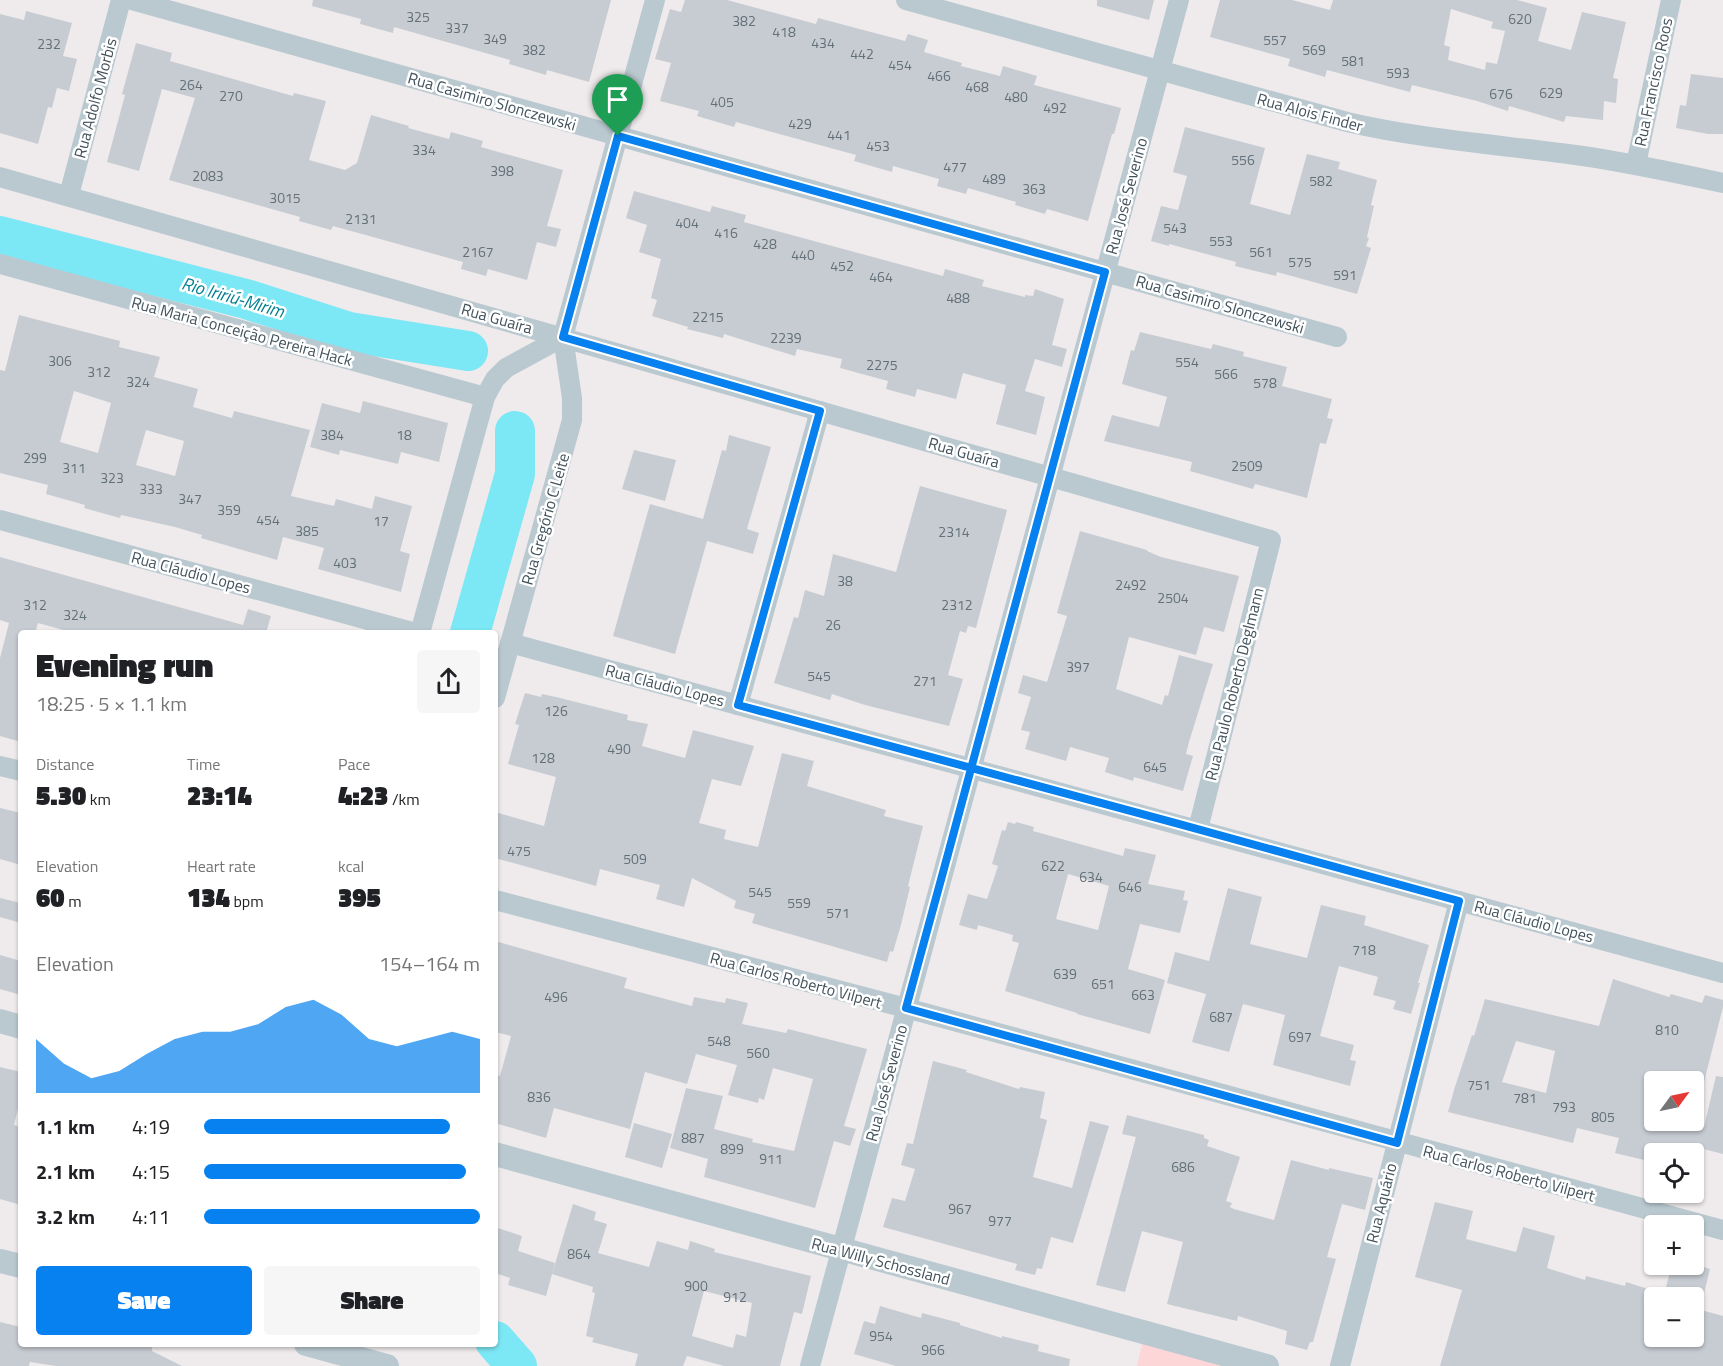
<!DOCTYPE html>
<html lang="en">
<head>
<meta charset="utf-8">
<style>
  body { margin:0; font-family:"Titillium Web",sans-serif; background:#f6f6f6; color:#202124; height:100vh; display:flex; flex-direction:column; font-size:22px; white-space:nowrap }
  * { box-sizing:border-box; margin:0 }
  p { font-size:20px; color:#757577 }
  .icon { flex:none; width:33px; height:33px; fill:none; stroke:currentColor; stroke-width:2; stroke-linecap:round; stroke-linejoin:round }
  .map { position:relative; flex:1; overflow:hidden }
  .details { position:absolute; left:18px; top:630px; width:480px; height:717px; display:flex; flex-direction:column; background:#fff; border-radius:6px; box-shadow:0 2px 4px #0004 }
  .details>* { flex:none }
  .needle { width:39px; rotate:57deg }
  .tools { position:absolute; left:1644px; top:1071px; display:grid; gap:12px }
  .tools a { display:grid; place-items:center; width:60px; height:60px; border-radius:6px; background:#fff; box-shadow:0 2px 4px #0004; font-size:30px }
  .pin { position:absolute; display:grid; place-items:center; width:51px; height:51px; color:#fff; margin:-62px -26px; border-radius:50% 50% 50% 0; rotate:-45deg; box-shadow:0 0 6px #0007 }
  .pin .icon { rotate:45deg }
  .round { display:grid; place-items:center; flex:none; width:63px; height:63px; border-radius:6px; background:#f6f6f6 }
  .headline { display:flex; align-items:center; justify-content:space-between; height:102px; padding:0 18px }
  h1 { font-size:33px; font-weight:800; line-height:45px }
  .stats { display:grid; grid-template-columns:repeat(3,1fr); gap:9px; height:102px; padding:6px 18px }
  .stats div { display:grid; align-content:center }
  .stats b { font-size:26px; font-weight:800 }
  .stats small { font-size:16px; font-weight:400 }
  .stats p { font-size:16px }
  .chart { height:168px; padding:12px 18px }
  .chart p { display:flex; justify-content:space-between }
  .chart svg { width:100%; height:108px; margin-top:6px; fill:#0681ef; opacity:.7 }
  .button { display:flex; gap:12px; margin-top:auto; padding:12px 18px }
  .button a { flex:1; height:69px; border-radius:6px; background:#0681ef; color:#fff; font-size:24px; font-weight:800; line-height:69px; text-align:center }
  .button a+a { background:#f6f6f6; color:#202124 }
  ul { padding:0 18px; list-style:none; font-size:20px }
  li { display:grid; grid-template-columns:96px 72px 1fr; align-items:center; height:45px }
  li i { height:15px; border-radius:8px; background:#0681ef }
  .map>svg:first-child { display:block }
  .medical { fill:#fdd7d8 }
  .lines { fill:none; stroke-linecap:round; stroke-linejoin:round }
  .river { stroke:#7ce7f5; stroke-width:40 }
  .building { fill:#c7ccd2; fill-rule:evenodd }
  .minor { stroke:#bac9d0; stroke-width:20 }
  .tertiary { stroke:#bac9d0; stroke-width:24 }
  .route-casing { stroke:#fff; stroke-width:12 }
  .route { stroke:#0681ef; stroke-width:8 }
  .labels { text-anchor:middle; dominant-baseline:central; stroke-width:5; stroke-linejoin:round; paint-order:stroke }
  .number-label { font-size:14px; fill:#637079 }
  .street-label { font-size:16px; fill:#42525b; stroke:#fff }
  .water-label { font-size:18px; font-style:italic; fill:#038091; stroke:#fff }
</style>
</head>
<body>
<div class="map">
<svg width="1723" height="1366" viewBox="0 0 1723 1366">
  <rect width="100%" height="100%" fill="#efebec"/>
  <path class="medical" d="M1143,1340L1238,1366H1137Z"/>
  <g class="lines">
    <g class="river">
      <path d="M0,236L246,299L349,332L468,351"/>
      <path d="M470,633L515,474V431"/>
      <path d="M495,1341L517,1366"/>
    </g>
  </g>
  <g class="building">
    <path d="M313,0H611L589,82L547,70L546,75L509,64L510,60L394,27L393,33L360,24L361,19L312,6Z"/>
    <path d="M685,0H727L816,24L818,18L905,41L908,34L928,40L924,52L962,63L961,66L1000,76L1003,66L1037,76L1034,85L1121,108L1114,134H1112L1088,221L1047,209L1045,214L1015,205L1016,202L968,188L966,194L937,186L939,179L893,166L892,172L854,161L856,155L736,122L734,127L697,116L699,111L660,101L671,63L655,59L670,9L681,12Z"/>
    <path d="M1097,0H1154L1149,20L1097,6Z"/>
    <path d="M1220,0H1292L1330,10L1333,0H1517L1547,8L1538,41L1571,50L1582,12L1626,22L1613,78L1618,79L1616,103L1604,101L1603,120L1566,116L1564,122L1509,106L1508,111L1477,101L1412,85L1410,92L1327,70L1325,77L1288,66L1290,59L1210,37ZM1451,9L1493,22L1491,28L1505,31L1497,64L1486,62L1485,70L1448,60L1450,47L1444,45Z"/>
    <path d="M26,11L72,23L63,56L77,59L69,91L57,88L52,108L48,107L38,144L0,133V14L24,20Z"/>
    <path d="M136,43L172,53L170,61L293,96L294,93L326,101L309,160L345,170L357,163L371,115L409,126L408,128L449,139L451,132L483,141L481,147L563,170L547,226L561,229L556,247L537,242L527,280L488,269L486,276L461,269L463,262L333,226L331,230L299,221L300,217L169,180L195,98L162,89L139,171L107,162L125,95L122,94Z"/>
    <path d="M1691,74L1723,78V134H1708L1676,128L1680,105L1686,106Z"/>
    <path d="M1185,127L1265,148L1250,204L1290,215L1307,154L1340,162L1338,169L1377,180L1371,205L1374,206L1367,237L1369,238L1366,246L1371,248L1357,294L1277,272L1276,276L1235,266L1236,262L1169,244V246L1151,241L1161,206L1178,210L1187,176L1173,172Z"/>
    <path d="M634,191L710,212L712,206L746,215L744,222L943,276L945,269L984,280L982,286L1025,297V295L1033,296L1035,289L1064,299L1052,345L1067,349L1062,367L1035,359L1025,391L1045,397L1036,435L996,424L1006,385L963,373L956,399L917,389L915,397L886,389L888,381L840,368L842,359L797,349L795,356L724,334L723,338L687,329L688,327L652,316L657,300L651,298L661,259L639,252L647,225L626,218Z"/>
    <path d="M19,315L120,341L119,347L160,357L154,377L198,389L193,407L232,418L234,411L310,430L291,496L334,506L336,499L372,509L375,496L412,506L400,551L410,554L401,592L318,569L324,548L283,537L277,560L201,538L202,535L175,527L121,515L120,518L84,508L85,505L46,494L48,485L0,473V370L5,371ZM74,391L111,403L98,453L60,442ZM146,430L184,441L175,476L136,465Z"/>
    <path d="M1140,332L1211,349L1213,344L1244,352L1243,356L1287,367L1282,386L1332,399L1327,418L1333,419L1326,444L1320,443L1307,498L1255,484L1253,489L1190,471L1192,462L1104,441L1112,415L1159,427L1167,397L1122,384L1131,350L1134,351Z"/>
    <path d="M363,401L448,423L439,462L401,452L398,464L340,450L339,455L310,447L322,403L360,413Z"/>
    <path d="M729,435L771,447L747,529L759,533L753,554L707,541L675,654L613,636L650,504L703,519L722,450L726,451Z"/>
    <path d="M634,450L676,460L665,501L622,489Z"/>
    <path d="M920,486L1007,510L976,628L968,626L966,633L960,631L948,675L963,679L949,726L865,705L832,694L830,700L774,683L794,617L798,618L805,590L824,596L833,554L896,572Z"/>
    <path d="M1080,531L1147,550V551L1161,557L1239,576L1224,632L1204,627L1196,655L1129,637L1116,689L1162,705L1165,695L1168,696L1179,655L1213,664L1189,742L1186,754L1193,756L1183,791L1134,777L1133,781L1105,772L1109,758L1070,747L1066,761L1025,749L1030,732L1021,730L1031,697L1018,693L1023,675L1047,682L1067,616L1057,613Z"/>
    <path d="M0,557L243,625L248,609L271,616L266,633H74L38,623L35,633H21V742L0,736V658L9,623L0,620Z"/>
    <path d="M525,693L541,697L542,694L556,697L628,715L627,720L648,724L642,746L685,758L693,730L754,746L741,786L712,779L699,823L726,830L724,839L758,847L782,753L814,761L807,786L886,810L884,816L923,826L908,886L910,887L901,925L893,952L890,951L887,962L752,923L755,914L734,908L736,901L692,878L684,907L656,899L660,885L600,869L596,886L495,858V812L544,826L556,777L508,764L519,725L515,724Z"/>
    <path d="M0,808L21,813V865L0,859Z"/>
    <path d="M1008,822L1015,824L1016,822L1034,827L1033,831L1123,856L1125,848L1156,855L1148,884L1185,891L1183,900L1188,901L1180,933L1140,924L1128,969L1165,980L1150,1034L1077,1014V1013L1005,991L1019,943L1012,941L1013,935L978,925L977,930L959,925L968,894L987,899L998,866L992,864L1002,830L1005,831ZM1068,874L1109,886L1098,930L1056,919Z"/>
    <path d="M1228,888L1262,897L1250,944L1307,958L1321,905L1366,916L1364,925L1429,945L1418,983H1420L1411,1014L1393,1009L1396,1001L1373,995L1378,977L1339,966L1320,1036L1354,1045L1350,1060L1356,1061L1350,1086L1273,1065L1285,1015L1243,1004L1229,1052L1192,1042L1206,994L1167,983L1175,952L1209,961Z"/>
    <path d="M0,898L21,903V923L0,917Z"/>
    <path d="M495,941L627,978L624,988L692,1006L694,997L725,1003L726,998L748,1003L742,1024L786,1033L788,1029L867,1049L844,1126L856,1129L850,1146L834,1141L815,1208L704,1177L708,1159L670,1148L686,1088L723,1096L714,1129L753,1139L752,1142L794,1151L813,1079L773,1068L764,1100L759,1098L758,1103L728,1095L737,1065L696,1054L687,1084L645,1072L630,1129L554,1108L546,1138L495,1123V1074L500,1076L511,1036L495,1032Z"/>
    <path d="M0,955L21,961V995L0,989Z"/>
    <path d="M1613,979L1669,997L1671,994L1702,1003L1705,995L1723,1000V1007L1704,1082H1654V1120H1678L1704,1127L1716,1076L1723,1077V1154L1696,1147L1695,1154H1646L1644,1160L1615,1153L1619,1138L1577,1128L1573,1143L1448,1112L1454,1090L1472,1035L1474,1036L1485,999L1599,1026ZM1516,1041L1555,1051L1546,1093L1502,1082Z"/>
    <path d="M933,1061L967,1070L966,1072L1019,1089L1020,1087L1045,1092L1040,1118L1047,1120L1033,1177L1072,1188L1090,1121L1109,1126L1073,1243L1051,1237L1042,1269L1037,1268L1035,1275L1015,1270L1017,1264L883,1227L892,1198L905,1201L915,1169L901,1165L907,1143L913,1144Z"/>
    <path d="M0,1067L21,1072V1096L14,1125L21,1127V1205L0,1199Z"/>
    <path d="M1127,1115L1204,1135V1138L1209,1140L1207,1146L1240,1157L1226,1201L1232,1203L1230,1207L1234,1209L1274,1220L1291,1160L1329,1170V1168L1373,1178L1365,1210L1342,1204L1327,1257L1336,1259L1313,1342H1310L1307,1350L1285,1344L1287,1331L1238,1316L1237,1321L1167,1304L1183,1242L1142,1231L1125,1292L1096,1285L1136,1137L1122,1134Z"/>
    <path d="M634,1123L672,1134L662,1168L625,1157Z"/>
    <path d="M1435,1202L1473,1211L1466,1239L1516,1252L1523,1227L1555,1236L1547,1268L1585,1280L1586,1276L1625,1286L1626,1282L1654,1291V1336H1694V1308L1723,1316V1366H1440L1462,1290L1415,1277Z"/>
    <path d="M573,1204L596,1212L594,1220L607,1224L598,1253L649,1267L657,1241L688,1250L690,1241L715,1249L714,1252L811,1276L802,1314L794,1312L780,1366H724L687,1356L683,1366H635L638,1354L592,1342L594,1338L586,1336L595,1293L592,1292L593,1287L552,1274ZM704,1291L752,1303L746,1337L736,1334L733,1348L692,1336Z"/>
    <path d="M495,1227L522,1236L518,1251L555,1263L546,1296L508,1285L510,1278L495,1273Z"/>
    <path d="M1694,1264L1710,1269L1703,1298H1663L1672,1265Z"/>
    <path d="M880,1306L921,1318L922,1313L960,1323V1325L1002,1338V1336L1039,1345L1038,1351L1070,1359L1069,1366H896L854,1354L864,1321L875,1324Z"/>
    <path d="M0,1322L21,1327V1344H150V1347H152V1351L182,1366H56L30,1362L29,1366H0Z"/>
  </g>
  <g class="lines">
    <g class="minor">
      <path d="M132,0L1337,337"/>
      <path d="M906,0L1347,122C1425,140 1504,145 1583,156C1630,163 1677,173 1723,183"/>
      <path d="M1636,164L1671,0"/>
      <path d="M0,177L1271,540L1198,829"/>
      <path d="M69,195L121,0"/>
      <path d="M0,264L485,397"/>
      <path d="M0,520L416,633"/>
      <path d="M420,633L485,397L495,379L506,368L563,337"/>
      <path d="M510,643L1723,973"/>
      <path d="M495,698L572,420V398L563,337L655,0"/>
      <path d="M738,705L820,411"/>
      <path d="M0,766L21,771"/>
      <path d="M495,900L906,1008L1723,1230"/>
      <path d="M810,1366L1179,0"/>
      <path d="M1340,1366L1459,901"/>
    </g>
    <g class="tertiary">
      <path d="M0,1021L21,1027"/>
      <path d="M495,1154L1267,1366"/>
      <path d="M0,1261L21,1266"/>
      <path d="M306,1344L387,1366"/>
    </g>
  </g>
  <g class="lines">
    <g class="route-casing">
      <path id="route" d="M618,136L563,337L820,411L738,705C979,770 1219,834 1459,901L1397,1143L906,1008C973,763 1039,518 1105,272L618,136"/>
    </g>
    <use href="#route" class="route"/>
  </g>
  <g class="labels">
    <g class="number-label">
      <text x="418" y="16">325</text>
      <text x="1520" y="18">620</text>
      <text x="744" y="20">382</text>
      <text x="457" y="27">337</text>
      <text x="784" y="31">418</text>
      <text x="495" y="38">349</text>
      <text x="1275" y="39">557</text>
      <text x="823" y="42">434</text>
      <text x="49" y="43">232</text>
      <text x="534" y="49">382</text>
      <text x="1314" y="49">569</text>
      <text x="862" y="53">442</text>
      <text x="1353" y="60">581</text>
      <text x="900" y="64">454</text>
      <text x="1398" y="72">593</text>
      <text x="939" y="75">466</text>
      <text x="191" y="84">264</text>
      <text x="977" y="86">468</text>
      <text x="1551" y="92">629</text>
      <text x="1501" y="93">676</text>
      <text x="231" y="95">270</text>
      <text x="1016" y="96">480</text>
      <text x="722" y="101">405</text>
      <text x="1055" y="107">492</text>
      <text x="800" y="123">429</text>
      <text x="839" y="134">441</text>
      <text x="878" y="145">453</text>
      <text x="424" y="149">334</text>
      <text x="1243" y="159">556</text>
      <text x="955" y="166">477</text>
      <text x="502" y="170">398</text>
      <text x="208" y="175">2083</text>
      <text x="994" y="178">489</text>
      <text x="1321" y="180">582</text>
      <text x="1034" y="188">363</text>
      <text x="285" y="197">3015</text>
      <text x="361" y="218">2131</text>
      <text x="687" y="222">404</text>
      <text x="1175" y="227">543</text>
      <text x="726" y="232">416</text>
      <text x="1221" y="240">553</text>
      <text x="765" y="243">428</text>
      <text x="478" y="251">2167</text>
      <text x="1261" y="251">561</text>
      <text x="803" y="254">440</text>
      <text x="1300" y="261">575</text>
      <text x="842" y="265">452</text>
      <text x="1345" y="274">591</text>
      <text x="881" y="276">464</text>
      <text x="958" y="297">488</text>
      <text x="708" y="316">2215</text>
      <text x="786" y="337">2239</text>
      <text x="60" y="360">306</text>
      <text x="1187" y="361">554</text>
      <text x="882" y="364">2275</text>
      <text x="99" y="371">312</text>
      <text x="1226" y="373">566</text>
      <text x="138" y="381">324</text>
      <text x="1265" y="382">578</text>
      <text x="332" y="434">384</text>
      <text x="404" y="434">18</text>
      <text x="35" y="457">299</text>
      <text x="1247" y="465">2509</text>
      <text x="74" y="467">311</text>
      <text x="112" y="477">323</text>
      <text x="151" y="488">333</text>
      <text x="190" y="498">347</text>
      <text x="229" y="509">359</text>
      <text x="268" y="519">454</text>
      <text x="381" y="520">17</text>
      <text x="307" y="530">385</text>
      <text x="954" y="531">2314</text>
      <text x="345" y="562">403</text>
      <text x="845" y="580">38</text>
      <text x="1131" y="584">2492</text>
      <text x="1173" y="597">2504</text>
      <text x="35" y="604">312</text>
      <text x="957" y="604">2312</text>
      <text x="75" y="614">324</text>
      <text x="833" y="624">26</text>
      <text x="1078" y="666">397</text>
      <text x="819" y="675">545</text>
      <text x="925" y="680">271</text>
      <text x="556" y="710">126</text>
      <text x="619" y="748">490</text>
      <text x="543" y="757">128</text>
      <text x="1155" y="766">645</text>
      <text x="519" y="850">475</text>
      <text x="635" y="858">509</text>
      <text x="1053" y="865">622</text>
      <text x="1091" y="876">634</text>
      <text x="1130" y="886">646</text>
      <text x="760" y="891">545</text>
      <text x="799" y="902">559</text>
      <text x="838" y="912">571</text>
      <text x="1364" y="949">718</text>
      <text x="1065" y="973">639</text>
      <text x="1103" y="983">651</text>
      <text x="1143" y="994">663</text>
      <text x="556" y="996">496</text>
      <text x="1221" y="1016">687</text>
      <text x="1667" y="1029">810</text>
      <text x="1300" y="1036">697</text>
      <text x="719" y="1040">548</text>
      <text x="758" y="1052">560</text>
      <text x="1479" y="1084">751</text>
      <text x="539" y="1096">836</text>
      <text x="1525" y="1097">781</text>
      <text x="1564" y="1106">793</text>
      <text x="1603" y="1116">805</text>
      <text x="693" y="1137">887</text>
      <text x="732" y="1148">899</text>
      <text x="771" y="1158">911</text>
      <text x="1183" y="1166">686</text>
      <text x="960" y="1208">967</text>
      <text x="1000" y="1220">977</text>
      <text x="579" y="1253">864</text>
      <text x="696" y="1285">900</text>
      <text x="735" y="1296">912</text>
      <text x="881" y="1335">954</text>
      <text x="933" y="1349">966</text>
    </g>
    <g class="street-label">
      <text transform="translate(1653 82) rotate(-78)">Rua Francisco Roos</text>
      <text transform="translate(95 98) rotate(-75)">Rua Adolfo Morbis</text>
      <text transform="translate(492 101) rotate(16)">Rua Casimiro Slonczewski</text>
      <text transform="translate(1310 112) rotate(15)">Rua Alois Finder</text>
      <text transform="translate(1126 196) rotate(-75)">Rua José Severino</text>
      <text transform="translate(1220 304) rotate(16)">Rua Casimiro Slonczewski</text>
      <text transform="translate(497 318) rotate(16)">Rua Guaíra</text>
      <text transform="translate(242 331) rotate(15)">Rua Maria Conceição Pereira Hack</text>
      <text transform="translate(964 452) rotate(16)">Rua Guaíra</text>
      <text transform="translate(545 519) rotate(-74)">Rua Gregório C Leite</text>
      <text transform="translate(191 572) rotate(15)">Rua Cláudio Lopes</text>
      <text transform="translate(1234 684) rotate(-76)">Rua Paulo Roberto Deglmann</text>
      <text transform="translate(665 685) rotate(15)">Rua Cláudio Lopes</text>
      <text transform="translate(1534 921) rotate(15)">Rua Cláudio Lopes</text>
      <text transform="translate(796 980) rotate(15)">Rua Carlos Roberto Vilpert</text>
      <text transform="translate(886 1083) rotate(-75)">Rua José Severino</text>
      <text transform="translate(1509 1173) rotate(15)">Rua Carlos Roberto Vilpert</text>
      <text transform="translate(1381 1203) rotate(-76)">Rua Aquário</text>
      <text transform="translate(881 1261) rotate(15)">Rua Willy Schossland</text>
    </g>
    <g class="water-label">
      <text transform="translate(233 297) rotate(16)">Rio Iririú-Mirim</text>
    </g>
  </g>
</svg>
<div class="tools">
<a><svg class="needle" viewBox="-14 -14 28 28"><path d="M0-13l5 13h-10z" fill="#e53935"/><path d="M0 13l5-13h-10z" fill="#757577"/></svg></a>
<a><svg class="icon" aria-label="locate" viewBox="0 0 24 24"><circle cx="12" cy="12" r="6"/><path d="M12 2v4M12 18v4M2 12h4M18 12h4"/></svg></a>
<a>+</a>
<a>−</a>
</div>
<div class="pin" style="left:618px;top:136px;background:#1e9e55"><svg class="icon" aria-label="arrive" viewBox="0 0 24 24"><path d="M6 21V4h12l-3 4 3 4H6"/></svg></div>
<section class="details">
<div class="headline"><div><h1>Evening run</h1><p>18:25 · 5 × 1.1 km</p></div><a class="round"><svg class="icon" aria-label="share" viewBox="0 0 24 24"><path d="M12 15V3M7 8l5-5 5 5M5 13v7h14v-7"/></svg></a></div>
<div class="stats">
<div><p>Distance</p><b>5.30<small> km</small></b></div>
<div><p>Time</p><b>23:14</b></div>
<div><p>Pace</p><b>4:23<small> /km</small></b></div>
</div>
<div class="stats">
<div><p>Elevation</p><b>60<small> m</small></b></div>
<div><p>Heart rate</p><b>134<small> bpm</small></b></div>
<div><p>kcal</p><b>395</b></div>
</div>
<div class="chart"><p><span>Elevation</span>154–164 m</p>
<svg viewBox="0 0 160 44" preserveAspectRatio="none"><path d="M0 44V22L10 32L20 38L30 35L40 28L50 22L60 19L70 19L80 16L90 9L100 6L110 12L120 22L130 25L140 22L150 19L160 22V44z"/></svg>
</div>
<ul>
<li><b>1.1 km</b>4:19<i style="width:89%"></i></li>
<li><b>2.1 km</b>4:15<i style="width:95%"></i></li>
<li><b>3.2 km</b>4:11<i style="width:100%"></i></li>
</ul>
<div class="button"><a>Save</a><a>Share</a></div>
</section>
</div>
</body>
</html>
